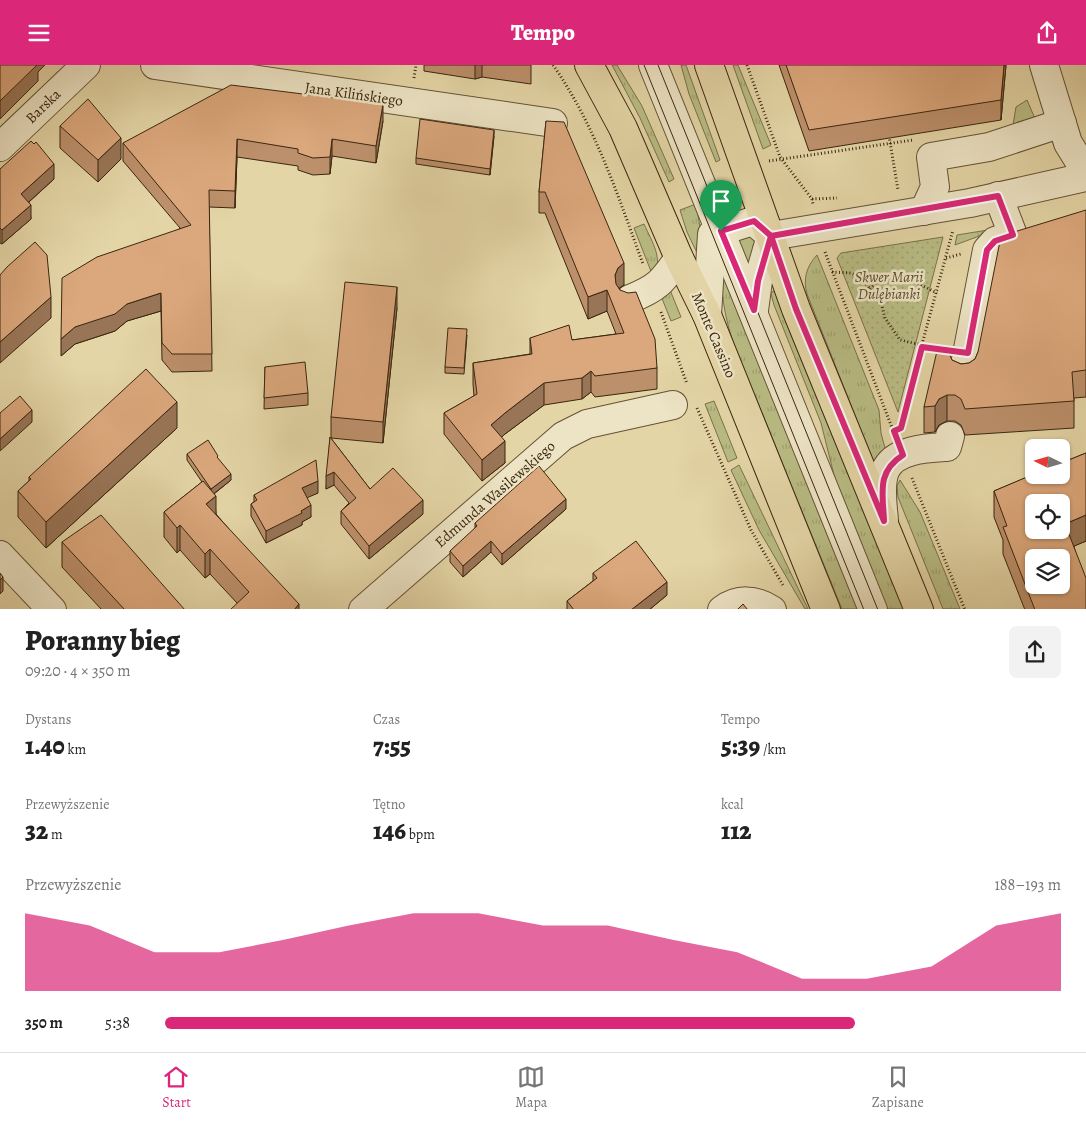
<!DOCTYPE html>
<html lang="pl">
<head>
<meta charset="utf-8">
<style>
  body { margin:0; font-family:Alegreya,serif; background:#f2f2f2; color:#222; height:100vh; display:flex; flex-direction:column; font-size:19px; white-space:nowrap }
  * { box-sizing:border-box; margin:0 }
  p { font-size:16px; color:#767676 }
  .icon { flex:none; width:28px; height:28px; fill:none; stroke:currentColor; stroke-width:2; stroke-linecap:round; stroke-linejoin:round }
  .map { position:relative; height:544px; overflow:hidden }
  .details { display:flex; flex-direction:column; background:#fff; flex:1 }
  .details>* { flex:none }
  .needle { width:32px; rotate:275deg }
  .controls { position:absolute; left:1025px; top:374px; display:grid; gap:10px }
  .controls a { display:grid; place-items:center; width:45px; height:45px; border-radius:8px; background:#fff; box-shadow:0 1px 4px #0004; font-size:25px }
  .pin { position:absolute; display:grid; place-items:center; width:42px; height:42px; color:#fff; margin:-51px -21px; border-radius:50% 50% 50% 0; rotate:-45deg; box-shadow:0 0 5px #0007 }
  .pin .icon { rotate:45deg }
  .round { display:grid; place-items:center; flex:none; width:52px; height:52px; border-radius:8px; background:#f2f2f2 }
  .head { display:flex; align-items:center; justify-content:space-between; height:85px; padding:0 25px }
  h1 { font-size:28px; font-weight:800; line-height:38px }
  .figures { display:grid; grid-template-columns:repeat(3,1fr); gap:8px; height:85px; padding:5px 25px }
  .figures div { display:grid; align-content:center }
  .figures b { font-size:25px; font-weight:800 }
  .figures small { font-size:14px; font-weight:400 }
  .figures p { font-size:14px }
  .chart { height:140px; padding:10px 25px }
  .chart p { display:flex; justify-content:space-between }
  .chart svg { width:100%; height:90px; margin-top:5px; fill:#db2777; opacity:.7 }
  ul { padding:0 25px; list-style:none; font-size:16px }
  li { display:grid; grid-template-columns:80px 60px 1fr; align-items:center; height:38px }
  li i { height:12px; border-radius:6px; background:#db2777 }
  header { display:flex; justify-content:space-between; align-items:center; height:65px; padding:0 25px; background:#db2777; color:#fff; font-size:22px; font-weight:800 }
  .tabs { display:flex; justify-content:space-around; align-items:center; height:70px; border-top:1px solid #e0e0e0; background:#fff; font-size:14px; color:#767676 }
  .tabs a { display:grid; justify-items:center; gap:2px }
  .tabs .selected { color:#db2777 }
  .map>svg:first-child { display:block }
  .grass { fill:url(#grass-tufts); stroke:#7a714a }
  .park { fill:url(#park-dots); stroke:#7a714a }
  .lines { fill:none; stroke-linecap:round; stroke-linejoin:round }
  .minor-casing { stroke:#645235; stroke-width:30 }
  .major-casing { stroke:#3a260f; stroke-width:30 }
  .path { stroke:#3a260f; stroke-width:3; stroke-dasharray:1 2.5; stroke-linecap:butt }
  .minor { stroke:#ede4c5; stroke-width:28 }
  .major { stroke:#e4d5a6; stroke-width:28 }
  .tram { stroke:#3a260f; stroke-width:1 }
  .wall { fill:#bc906b; stroke:#3a260f }
  .shaded-wall { fill:#997557; stroke:#3a260f }
  .building { fill:#dba77c; stroke:#3a260f; fill-rule:evenodd }
  .route-casing { stroke:#fff; stroke-width:10 }
  .route { stroke:#db2777; stroke-width:6 }
  .labels { text-anchor:middle; dominant-baseline:central; stroke-width:5; stroke-linejoin:round; paint-order:stroke }
  .street-label { font-size:15px; fill:#3a260f; stroke:#ede4c5 }
  .park-label { font-size:15px; font-style:italic; fill:#5a4c2c; stroke:#ede4c5 }
</style>
</head>
<body>
<header><svg class="icon" aria-label="menu" viewBox="0 0 24 24"><path d="M4 6h16M4 12h16M4 18h16"/></svg>Tempo<svg class="icon" aria-label="share" viewBox="0 0 24 24"><path d="M12 15V3M7 8l5-5 5 5M5 13v7h14v-7"/></svg></header>
<div class="map">
<svg width="1086" height="545" viewBox="0 0 1086 545">
  <defs>
    <pattern id="grass-tufts" width="24" height="20" patternUnits="userSpaceOnUse" patternTransform="scale(1.25)"><rect width="24" height="20" fill="#b9bc84"/><path d="M3 7l-1-3M5 7V3M7 7l1-3M15 17l-1-3M17 17v-4M19 17l1-3" fill="none" stroke="#a0a171"/></pattern>
    <pattern id="park-dots" width="8" height="8" patternUnits="userSpaceOnUse" patternTransform="scale(1.25)"><rect width="8" height="8" fill="#b9bc84"/><path d="M2 2h.1M6 6h.1" fill="none" stroke="#a0a171" stroke-width="1.8" stroke-linecap="round"/></pattern>
  </defs>
  <rect width="100%" height="100%" fill="#e4d5a6"/>
  <filter id="stains"><feTurbulence type="fractalNoise" baseFrequency=".004" numOctaves="4"/><feColorMatrix values="0 0 0 0 .2 0 0 0 0 .09 0 0 0 0 .02 0 0 0 .5 -.17"/></filter>
  <radialGradient id="worn" r=".72"><stop offset=".6" stop-color="#630" stop-opacity="0"/><stop offset="1" stop-color="#630" stop-opacity=".3"/></radialGradient>
  <g class="grass">
    <path d="M612,0H617L642,41L674,114L669,117L640,53Z"/>
    <path d="M681,0H686L720,95L716,97L689,29Z"/>
    <path d="M733,0H738L771,80L763,84Z"/>
    <path d="M1027,35L1036,56L1013,60L1016,42Z"/>
    <path d="M696,139L700,162L698,190L687,167L680,145Z"/>
    <path d="M644,159C653,179 663,192 654,214L634,163Z"/>
    <path d="M994,164L993,166L955,180L957,170Z"/>
    <path d="M753,169L758,185L750,203L736,176Z"/>
    <path d="M817,190L879,345L881,368L885,383L874,398L807,229C803,214 806,202 817,190Z"/>
    <path d="M722,207L859,544H842C818,485 793,425 769,365C749,315 719,262 722,207Z"/>
    <path d="M668,220L681,252L671,256L659,226Z"/>
    <path d="M773,226L776,228L904,544H883L840,434L821,358L774,240L771,229Z"/>
    <path d="M714,336L737,393L728,397L705,339Z"/>
    <path d="M739,400L808,544H805L759,465L731,405Z"/>
    <path d="M900,415L920,447L960,544H943L898,432L897,421Z"/>
  </g>
  <path class="park" d="M943,172L898,347L837,193L841,188Z"/>
  <g class="lines">
    <g class="minor-casing">
      <g id="minor">
        <path d="M155,0L553,58"/>
        <path d="M653,0L873,545"/>
        <path d="M1044,0L1068,78L1086,107"/>
        <path d="M0,82L86,0"/>
        <path d="M924,146L935,122L931,92L989,82L1062,58"/>
        <path d="M771,171L970,138L1086,112"/>
        <path d="M630,234C658,223 662,217 679,193"/>
        <path d="M754,245L758,216L771,171"/>
        <path d="M707,250L712,169L753,156L771,171"/>
        <path d="M963,310L987,185L995,176L1013,170L998,131"/>
        <path d="M884,456C883,441 879,421 885,406C894,384 928,383 947,382L950,371"/>
        <path d="M0,490L52,545"/>
        <path d="M363,545L563,371L587,359L673,340"/>
        <path d="M722,545C738,533 755,534 772,545"/>
      </g>
    </g>
    <g class="major-casing">
      <g id="major">
        <path d="M589,0L623,63L679,193L707,250L826,545"/>
        <path d="M709,0L796,244L919,545"/>
      </g>
    </g>
    <g class="path">
      <path d="M553,0C595,60 618,131 643,199"/>
      <path d="M747,0L780,92L812,134L813,139"/>
      <path d="M414,13L416,0"/>
      <path d="M889,71L898,125"/>
      <path d="M769,96L913,75"/>
      <path d="M812,134L837,133"/>
      <path d="M825,187L894,368"/>
      <path d="M946,193L961,189"/>
      <path d="M832,207L851,208L862,213L882,241L885,253L900,275L944,285"/>
      <path d="M870,224L878,216L895,207L937,228"/>
      <path d="M661,247L687,319"/>
      <path d="M697,343L751,465L784,522"/>
      <path d="M899,364L953,165"/>
      <path d="M912,413L965,545"/>
    </g>
    <use href="#minor" class="minor"/>
    <use href="#major" class="major"/>
    <g class="tram">
      <path d="M644,0L864,545"/>
      <path d="M658,0L878,545"/>
    </g>
  </g>
  <g class="wall">
    <path d="M424,0H531V19L482,12L475,14L424,6Z"/>
    <path d="M779,0H1006L1001,55L809,86Z"/>
    <path d="M383,56L376,98L332,91L330,109L313,110L298,105V101L237,92L235,143L209,142L212,306L172,307L162,295L161,246L127,256L115,266L75,279L61,291L180,163L123,96V78Z"/>
    <path d="M546,56L624,220L619,223L657,303V324L595,332L591,327L582,334L544,340L501,372L505,398L482,416L444,369V348L474,331L473,319V298L530,289V273L572,275L616,269L607,246L588,254L545,148H539V127Z"/>
    <path d="M60,61L121,94L98,117L60,83Z"/>
    <path d="M494,71L490,110L416,99V93Z"/>
    <path d="M0,104L54,114L29,137L31,154L2,179L0,178Z"/>
    <path d="M1086,145V332L1074,333V363L965,370L961,360L955,356H947L939,360L935,367L924,368V342L952,295L961,299L969,298L975,294L978,287Z"/>
    <path d="M397,243L383,378L331,373V352Z"/>
    <path d="M467,270L464,309L445,308V302Z"/>
    <path d="M265,302L308,328V340L264,344Z"/>
    <path d="M177,363L46,483L18,452V426L29,416V412Z"/>
    <path d="M330,372L370,424L423,449L369,494L341,459V446L349,438L334,420L326,424Z"/>
    <path d="M1086,388V476L1074,481L1086,545H1025L1003,489V475L994,452V426Z"/>
    <path d="M187,389L218,394L231,415L214,429L216,449L299,545L237,538L210,509L205,513L180,485L177,488L164,472V447L202,417L187,395Z"/>
    <path d="M318,428L307,432L311,452L302,457V460L266,478L251,451V439L254,437V430Z"/>
    <path d="M566,444L502,500L491,487L463,512L450,497V486L475,464V458Z"/>
    <path d="M62,477L185,545H102L62,502Z"/>
    <path d="M593,508L667,530L649,545H567V536L593,516Z"/>
  </g>
  <g class="shaded-wall">
    <path d="M34,0H45L38,7V16L0,54V36Z"/>
    <path d="M475,0H482V12L475,14Z"/>
    <path d="M1004,0H1006L1001,55V35Z"/>
    <path d="M383,39V56L376,98V81Z"/>
    <path d="M494,65V71L490,110V104Z"/>
    <path d="M121,73V94L98,117V95Z"/>
    <path d="M237,74V92L235,143V126Z"/>
    <path d="M332,74V91L330,109V92Z"/>
    <path d="M54,99V114L21,144V129Z"/>
    <path d="M31,140V154L2,179V165Z"/>
    <path d="M624,198V220L618,224L615,232V210L618,203Z"/>
    <path d="M397,222V243L383,378V357Z"/>
    <path d="M607,225V246L588,254V232Z"/>
    <path d="M161,228V246L127,256L115,266L75,279L61,291V274L75,262L127,239Z"/>
    <path d="M51,232V253L0,298V277Z"/>
    <path d="M591,306V327L582,334V313Z"/>
    <path d="M544,318V340L505,369L491,382V360L505,348Z"/>
    <path d="M947,330V356L939,360L935,367V341L939,334Z"/>
    <path d="M177,337V363L46,483V457Z"/>
    <path d="M32,345V357L0,386V374Z"/>
    <path d="M505,376V398L482,416V395Z"/>
    <path d="M334,407V420L326,424V411Z"/>
    <path d="M231,409V415L211,431V424Z"/>
    <path d="M318,416V428L302,435V423Z"/>
    <path d="M216,431V455L206,439Z"/>
    <path d="M566,434V444L502,500V489Z"/>
    <path d="M423,435V449L369,494V481Z"/>
    <path d="M311,440V452L302,457V460L266,478V466Z"/>
    <path d="M1086,450V476L1065,485V459Z"/>
    <path d="M180,460V485L177,488V463Z"/>
    <path d="M491,476V487L463,512V501Z"/>
    <path d="M210,484V509L205,513V489Z"/>
    <path d="M3,512V526L0,529V515Z"/>
    <path d="M667,517V530L649,545H631Z"/>
    <path d="M299,539V545H294Z"/>
  </g>
  <g class="building">
    <path d="M0,0H37L0,36Z"/>
    <path d="M786,0H1004L1001,35L809,65Z"/>
    <path d="M231,20L383,39L376,81L332,74L330,92L313,93L298,88V84L237,74L235,126L209,125L212,289H172L162,278L161,228L127,239L115,249L75,262L61,274L62,213L97,192L191,160L123,78Z"/>
    <path d="M88,34L121,73L98,95L60,61Z"/>
    <path d="M420,54L494,65L490,104L416,93Z"/>
    <path d="M546,56L564,57L624,198L618,203L615,210L616,219L620,225L628,228L636,227L655,274L657,303L595,311L591,306L582,313L544,318L505,348L491,360L505,376L482,395L444,348L477,329L473,298L532,289L530,273L569,260L572,275L624,268L607,225L588,232L545,127H539Z"/>
    <path d="M31,76L34,79L36,77L54,99L21,129L31,140L2,165L0,163V104Z"/>
    <path d="M1086,145V305L1072,307L1074,336L965,344L961,334L955,330H947L939,334L935,341L924,342L937,286H948L952,295L961,299L969,298L975,294L978,287L1001,171Z"/>
    <path d="M35,177L47,190L51,232L0,277V210L7,202Z"/>
    <path d="M345,217L397,222L383,357L331,352Z"/>
    <path d="M448,263L467,264L464,303L445,302Z"/>
    <path d="M305,297L308,328L264,333L265,302Z"/>
    <path d="M146,304L177,337L46,457L18,426L31,414L29,412Z"/>
    <path d="M20,331L32,345L0,374V348Z"/>
    <path d="M330,372L370,424L393,403L423,435L369,481L341,446L356,433L334,407L326,411Z"/>
    <path d="M208,375L218,391L217,392L231,409L211,424L187,389Z"/>
    <path d="M1086,388V450L1065,459L1086,513V545H1035L1003,462L1007,461L994,426L1034,409V410H1061V398ZM1034,438H1061V465H1034ZM1034,492H1061V520H1034Z"/>
    <path d="M316,395L318,416L302,423L311,440L301,446L302,448L266,466L251,439L257,435L254,430Z"/>
    <path d="M539,401L566,434L502,489L491,476L463,501L450,486L477,461L475,458Z"/>
    <path d="M203,416L216,431L206,439L299,539L294,545H230L249,527L210,484L205,489L180,460L177,463L164,447Z"/>
    <path d="M101,450L185,545H125L62,477Z"/>
    <path d="M636,476L667,517L631,545H574L567,536L597,513L593,508Z"/>
    <path d="M0,508L3,512L0,515Z"/>
    <path d="M743,539L748,545H737Z"/>
  </g>
  <g class="lines">
    <g class="route-casing">
      <path id="route" d="M721,166L754,245L758,216L771,171L796,244L884,456C883,429 876,407 903,390L894,366L901,363L922,282L968,288L987,185L995,176L1013,170L998,131L771,171L754,156L721,166"/>
    </g>
    <use href="#route" class="route"/>
  </g>
  <g class="labels">
    <g class="street-label">
      <text transform="translate(354 29) rotate(8)">Jana Kilińskiego</text>
      <text transform="translate(43 41) rotate(-44)">Barska</text>
      <text transform="translate(714 270) rotate(67)">Monte Cassino</text>
      <text transform="translate(495 429) rotate(-41)">Edmunda Wasilewskiego</text>
    </g>
    <g class="park-label">
      <text x="889" y="212">Skwer Marii<tspan x="889" dy="17">Dulębianki</tspan></text>
    </g>
  </g>
  <rect width="100%" height="100%" filter="url(#stains)"/>
  <rect width="100%" height="100%" fill="url(#worn)"/>
</svg>
<div class="controls">
<a><svg class="needle" viewBox="-14 -14 28 28"><path d="M0-13l5 13h-10z" fill="#e53935"/><path d="M0 13l5-13h-10z" fill="#767676"/></svg></a>
<a><svg class="icon" aria-label="locate" viewBox="0 0 24 24"><circle cx="12" cy="12" r="6"/><path d="M12 2v4M12 18v4M2 12h4M18 12h4"/></svg></a>
<a><svg class="icon" aria-label="layers" viewBox="0 0 24 24"><path d="M12 4l9 5-9 5-9-5zM3 14l9 5 9-5"/></svg></a>
</div>
<div class="pin" style="left:721px;top:166px;background:#1e9e55"><svg class="icon" aria-label="arrive" viewBox="0 0 24 24"><path d="M6 21V4h12l-3 4 3 4H6"/></svg></div>
</div>
<section class="details">
<div class="head"><div><h1>Poranny bieg</h1><p>09:20 · 4 × 350 m</p></div><a class="round"><svg class="icon" aria-label="share" viewBox="0 0 24 24"><path d="M12 15V3M7 8l5-5 5 5M5 13v7h14v-7"/></svg></a></div>
<div class="figures">
<div><p>Dystans</p><b>1.40<small> km</small></b></div>
<div><p>Czas</p><b>7:55</b></div>
<div><p>Tempo</p><b>5:39<small> /km</small></b></div>
</div>
<div class="figures">
<div><p>Przewyższenie</p><b>32<small> m</small></b></div>
<div><p>Tętno</p><b>146<small> bpm</small></b></div>
<div><p>kcal</p><b>112</b></div>
</div>
<div class="chart"><p><span>Przewyższenie</span>188–193 m</p>
<svg viewBox="0 0 160 44" preserveAspectRatio="none"><path d="M0 44V6L10 12L20 25L30 25L40 19L50 12L60 6L70 6L80 12L90 12L100 19L110 25L120 38L130 38L140 32L150 12L160 6V44z"/></svg>
</div>
<ul>
<li><b>350 m</b>5:38<i style="width:77%"></i></li>
</ul>
</section>
<nav class="tabs">
<a class="selected"><svg class="icon" aria-label="home" viewBox="0 0 24 24"><path d="M3 11l9-7 9 7M6 9v11h12V9"/></svg>Start</a>
<a><svg class="icon" aria-label="map" viewBox="0 0 24 24"><path d="M3 6l6-2 6 2 6-2v14l-6 2-6-2-6 2zM9 4v14M15 6v14"/></svg>Mapa</a>
<a><svg class="icon" aria-label="saved" viewBox="0 0 24 24"><path d="M7 4h10v16l-5-4-5 4z"/></svg>Zapisane</a>
</nav>
</body>
</html>
